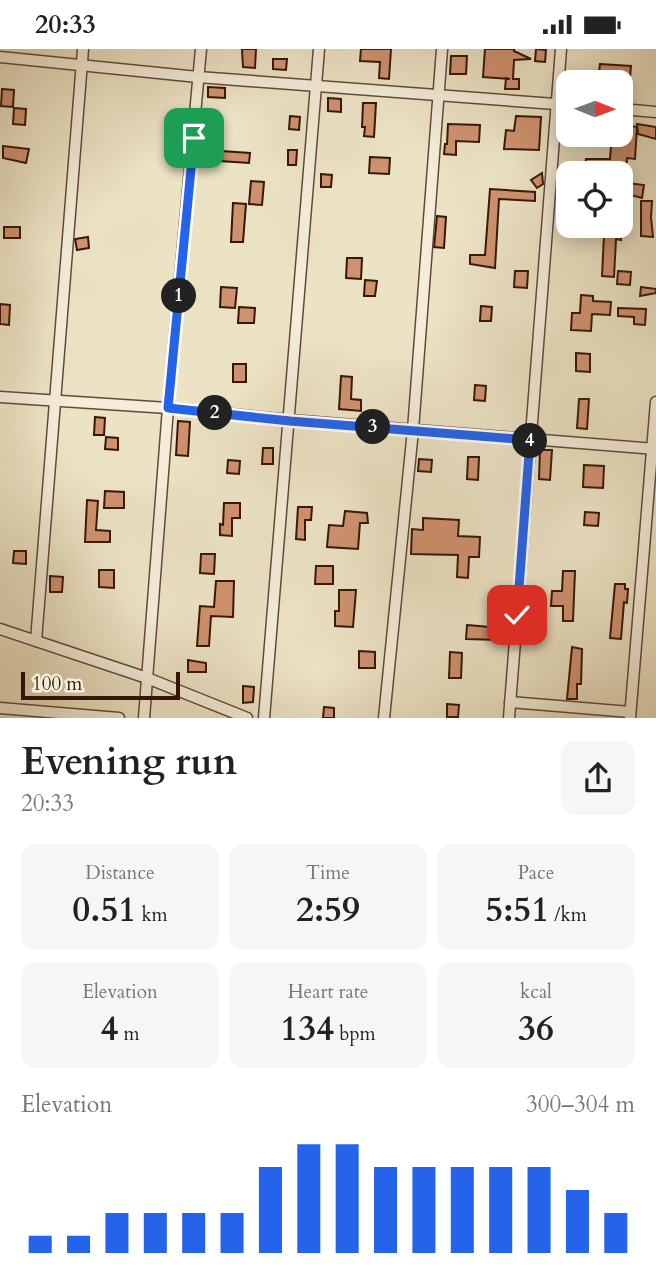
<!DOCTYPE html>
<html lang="en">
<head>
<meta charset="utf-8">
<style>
  body { margin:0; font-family:Cardo,serif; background:#f6f6f6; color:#222; height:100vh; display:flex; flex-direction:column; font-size:26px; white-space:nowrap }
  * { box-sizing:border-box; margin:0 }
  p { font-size:23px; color:#767676 }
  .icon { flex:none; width:38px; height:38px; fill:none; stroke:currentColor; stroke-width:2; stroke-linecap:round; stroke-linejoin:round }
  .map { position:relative; height:669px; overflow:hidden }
  .side { display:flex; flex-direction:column; background:#fff; flex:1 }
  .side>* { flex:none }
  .needle { width:46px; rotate:91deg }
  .tools { position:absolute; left:556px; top:21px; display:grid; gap:14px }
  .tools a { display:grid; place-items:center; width:77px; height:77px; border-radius:14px; background:#fff; box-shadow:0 4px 18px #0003; font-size:35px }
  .scale { position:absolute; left:21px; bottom:18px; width:159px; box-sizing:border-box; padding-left:7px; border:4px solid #361607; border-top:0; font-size:19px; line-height:24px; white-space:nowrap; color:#361607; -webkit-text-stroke:5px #f3edd9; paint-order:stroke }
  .pin { position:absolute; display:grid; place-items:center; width:60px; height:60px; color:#fff; margin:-30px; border-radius:14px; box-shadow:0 4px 10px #0006 }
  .km { position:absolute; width:35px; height:35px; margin:-18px; border-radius:50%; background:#222; color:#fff; font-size:19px; line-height:35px; text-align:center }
  .round { display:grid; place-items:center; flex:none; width:74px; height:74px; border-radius:14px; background:#f6f6f6 }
  .headline { display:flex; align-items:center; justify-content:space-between; height:119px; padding:0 21px }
  h1 { font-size:38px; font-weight:800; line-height:52px }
  .stats { display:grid; grid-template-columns:repeat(3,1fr); gap:10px; height:119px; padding:7px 21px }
  .stats div { display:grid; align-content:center; border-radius:14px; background:#f6f6f6; text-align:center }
  .stats b { font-size:35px; font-weight:800 }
  .stats small { font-size:19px; font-weight:400 }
  .stats p { font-size:19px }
  .chart { height:196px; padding:14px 21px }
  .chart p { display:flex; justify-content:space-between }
  .chart svg { width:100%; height:126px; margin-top:7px; stroke:#2563eb; stroke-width:6 }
  .status { display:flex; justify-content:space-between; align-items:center; height:49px; padding:0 35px; background:#fff; direction:ltr }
  .status svg { height:19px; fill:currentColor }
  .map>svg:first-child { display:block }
  .building { fill:#cf926f; stroke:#361607; stroke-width:2 }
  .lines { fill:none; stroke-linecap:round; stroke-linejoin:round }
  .minor-casing { stroke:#644936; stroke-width:13 }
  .minor { stroke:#f3edd9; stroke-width:10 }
  .route-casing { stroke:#fff; stroke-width:14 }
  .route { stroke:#2563eb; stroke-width:9 }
</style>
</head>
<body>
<div class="status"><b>20:33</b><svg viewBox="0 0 49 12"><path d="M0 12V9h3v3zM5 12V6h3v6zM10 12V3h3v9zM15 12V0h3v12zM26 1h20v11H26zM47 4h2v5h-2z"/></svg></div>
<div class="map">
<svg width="656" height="669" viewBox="0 0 656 669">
  <rect width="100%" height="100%" fill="#ece3c5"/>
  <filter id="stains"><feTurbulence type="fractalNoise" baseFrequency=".00286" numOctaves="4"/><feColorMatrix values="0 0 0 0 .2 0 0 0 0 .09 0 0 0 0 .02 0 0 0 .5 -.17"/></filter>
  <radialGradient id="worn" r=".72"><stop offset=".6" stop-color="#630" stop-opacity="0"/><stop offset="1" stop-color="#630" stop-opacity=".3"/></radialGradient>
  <g class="building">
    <path d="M242,0H256L255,19L243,18Z"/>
    <path d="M361,0H391L389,30L379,29L380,13L360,12Z"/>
    <path d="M485,0H514V2L531,10L514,11L513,30H519V40H505L506,29L510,30L483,28Z"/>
    <path d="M536,0L546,1L545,13L535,12Z"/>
    <path d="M451,7H467L466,25H450Z"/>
    <path d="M273,10H287L286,21L273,20Z"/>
    <path d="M600,15L631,17L628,53H621V33L598,31Z"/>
    <path d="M208,38L225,39V49L208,48Z"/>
    <path d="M2,40L14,41L13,58L1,57Z"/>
    <path d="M328,49L341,50V63L328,62Z"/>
    <path d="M363,54H376L374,88L364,87L365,78H362Z"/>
    <path d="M14,59L26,60L25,76L13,75Z"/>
    <path d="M290,67L300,68L299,81L289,80Z"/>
    <path d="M516,67L541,68L539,101L504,100L506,81L514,82Z"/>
    <path d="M448,75L480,76L479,93L456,92V106L444,105L445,95H447Z"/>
    <path d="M637,75L656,78V90L638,85Z"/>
    <path d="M626,76L637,78L635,110L627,109L626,124L584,123L586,110H610L612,86H626Z"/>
    <path d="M3,97L29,100L26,114L3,109Z"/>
    <path d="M288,101H297L296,116H288Z"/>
    <path d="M221,102L250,104L249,114L220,112Z"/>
    <path d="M370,108L390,109L389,125L369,124Z"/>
    <path d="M542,124L543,135L537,139L531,131Z"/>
    <path d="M321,125L332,126L331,138H321Z"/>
    <path d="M251,132L264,133L262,156L249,155Z"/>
    <path d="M628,134L644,136L642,149L627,145Z"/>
    <path d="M490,140L535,143V152L499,150L495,219L470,215V206H485Z"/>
    <path d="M641,152H652L651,168L653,188L641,187Z"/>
    <path d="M233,154L246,155L243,193H231Z"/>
    <path d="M437,167L446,168L444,199L434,198Z"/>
    <path d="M586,177H617V180L621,181V191L616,190L614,228L602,227L604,186L585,185Z"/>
    <rect x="4" y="178" width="16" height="11"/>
    <path d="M88,188L89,199L77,201L75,190Z"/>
    <path d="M347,209H362L361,230L346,229Z"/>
    <path d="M515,222H528L527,239L514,238Z"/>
    <path d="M618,222L631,223L630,236L617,235Z"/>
    <path d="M365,231L377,232L375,247H364Z"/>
    <path d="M221,238L237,239L235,259L220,258Z"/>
    <path d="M641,238L656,240V244L640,247Z"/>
    <path d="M581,246L593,247V252L611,253L610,266L592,265L591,282L571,281L572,264H580Z"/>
    <path d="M0,255L10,256L9,276L0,275Z"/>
    <path d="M481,257L492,258L491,272H480Z"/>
    <path d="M239,258L255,259L254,274H238Z"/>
    <path d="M618,259L646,260L645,276L634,275V268L618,267Z"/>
    <path d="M576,304L590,305V323L576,322Z"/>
    <rect x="233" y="315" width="13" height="18"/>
    <path d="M341,327L352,328L351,350L361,351V362L339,360Z"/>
    <path d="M475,336L486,337L485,352L474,351Z"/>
    <path d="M579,350H589L587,380L577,379Z"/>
    <path d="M95,368L105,369L104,386H94Z"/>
    <path d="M178,372L190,373L188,407L176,406Z"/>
    <path d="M106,388L118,389V401L105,400Z"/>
    <path d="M263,399H273V415H262Z"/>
    <path d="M540,401H552L550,431L539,430Z"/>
    <path d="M468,408H479L478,431L467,430Z"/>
    <path d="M419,410L432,411L431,423L418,422Z"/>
    <path d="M228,411L240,412L239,425L227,424Z"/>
    <path d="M584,416L604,417L603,439L583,438Z"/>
    <path d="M105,442L124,443V459H104Z"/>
    <path d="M87,451L98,452L96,481L110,482V493H85Z"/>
    <path d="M224,454H240V469H232V487L220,486V475L223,476Z"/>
    <path d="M298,458H312L311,471H305V491L296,490Z"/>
    <path d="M345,462L367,464L368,474H360L358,500L327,498L329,476L343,477Z"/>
    <path d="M585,463L599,464L598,477L584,476Z"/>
    <path d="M423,469L459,471L458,487L480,488L479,508H469L468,529L457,528L458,506L411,505L412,480L423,481Z"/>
    <path d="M14,502H26V515L13,514Z"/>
    <path d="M201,505H215L214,525L200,524Z"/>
    <path d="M316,517H333V535H315Z"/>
    <path d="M99,521H114V539L99,538Z"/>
    <path d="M563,522H575L573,572H563V557H551L552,542H562Z"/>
    <path d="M50,527L63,528L62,543H50Z"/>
    <path d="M216,532H234L233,568L211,567L209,597H197L200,557L214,558Z"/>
    <path d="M615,535H625V540H628L627,554L624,553L621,590L610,589Z"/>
    <path d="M339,541H356L353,578L335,577V562H339Z"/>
    <path d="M467,576L501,579L500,591L466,590Z"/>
    <path d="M572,598L582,600L581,635H577V650H567Z"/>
    <path d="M359,602L375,603V619H359Z"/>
    <path d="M450,603L462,604L461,629H449Z"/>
    <path d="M188,611L206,614V623H188Z"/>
    <path d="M243,637L254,638L253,653L243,654Z"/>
    <path d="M447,655L459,656L458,668H447Z"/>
    <path d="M324,658L334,659V669H323Z"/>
  </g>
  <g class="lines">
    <g class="minor-casing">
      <g id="minor">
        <path d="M0,8L198,28L569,56"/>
        <path d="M621,60L656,63"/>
        <path d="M0,348L168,359L290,371L656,400"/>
        <path d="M0,580L147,629L247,669"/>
        <path d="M36,592L83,0"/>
        <path d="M510,653L630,663"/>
        <path d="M0,659L119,669"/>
        <path d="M144,669L168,359L201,0"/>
        <path d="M264,669L319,0"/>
        <path d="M384,669L413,381L442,0"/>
        <path d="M509,669L561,0"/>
        <path d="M630,669L656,353"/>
      </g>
    </g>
    <use href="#minor" class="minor"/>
  </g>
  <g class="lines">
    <g class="route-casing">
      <path id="route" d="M194,89L168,359L290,372L530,391L517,566"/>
    </g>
    <use href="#route" class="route"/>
  </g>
  <rect width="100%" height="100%" filter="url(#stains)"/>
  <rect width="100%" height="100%" fill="url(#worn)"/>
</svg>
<div class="tools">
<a><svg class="needle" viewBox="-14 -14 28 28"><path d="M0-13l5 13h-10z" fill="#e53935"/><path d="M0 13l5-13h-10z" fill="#767676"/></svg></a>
<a><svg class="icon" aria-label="locate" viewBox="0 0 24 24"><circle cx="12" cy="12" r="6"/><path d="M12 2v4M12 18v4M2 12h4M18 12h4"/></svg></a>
</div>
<div class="scale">100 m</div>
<div class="pin" style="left:194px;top:89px;background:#1e9e55"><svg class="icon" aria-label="arrive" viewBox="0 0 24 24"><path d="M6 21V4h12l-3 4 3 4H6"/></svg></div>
<div class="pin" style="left:517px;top:566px;background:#d93025"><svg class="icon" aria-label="check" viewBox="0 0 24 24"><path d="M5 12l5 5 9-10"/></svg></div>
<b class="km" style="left:179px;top:247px">1</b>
<b class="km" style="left:215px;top:364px">2</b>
<b class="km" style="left:373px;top:378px">3</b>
<b class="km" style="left:530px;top:392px">4</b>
</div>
<section class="side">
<div class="headline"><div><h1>Evening run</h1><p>20:33</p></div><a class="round"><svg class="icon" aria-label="share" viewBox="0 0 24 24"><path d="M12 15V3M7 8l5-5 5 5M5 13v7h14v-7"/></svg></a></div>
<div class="stats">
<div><p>Distance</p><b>0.51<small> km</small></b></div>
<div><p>Time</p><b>2:59</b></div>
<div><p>Pace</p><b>5:51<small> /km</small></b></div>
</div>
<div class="stats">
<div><p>Elevation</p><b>4<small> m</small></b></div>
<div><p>Heart rate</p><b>134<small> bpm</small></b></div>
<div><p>kcal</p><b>36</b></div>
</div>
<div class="chart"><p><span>Elevation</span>300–304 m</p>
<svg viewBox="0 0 160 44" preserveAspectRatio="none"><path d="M5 44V38M15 44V38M25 44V30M35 44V30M45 44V30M55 44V30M65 44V14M75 44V6M85 44V6M95 44V14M105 44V14M115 44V14M125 44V14M135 44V14M145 44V22M155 44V30"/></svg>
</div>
</section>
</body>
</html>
